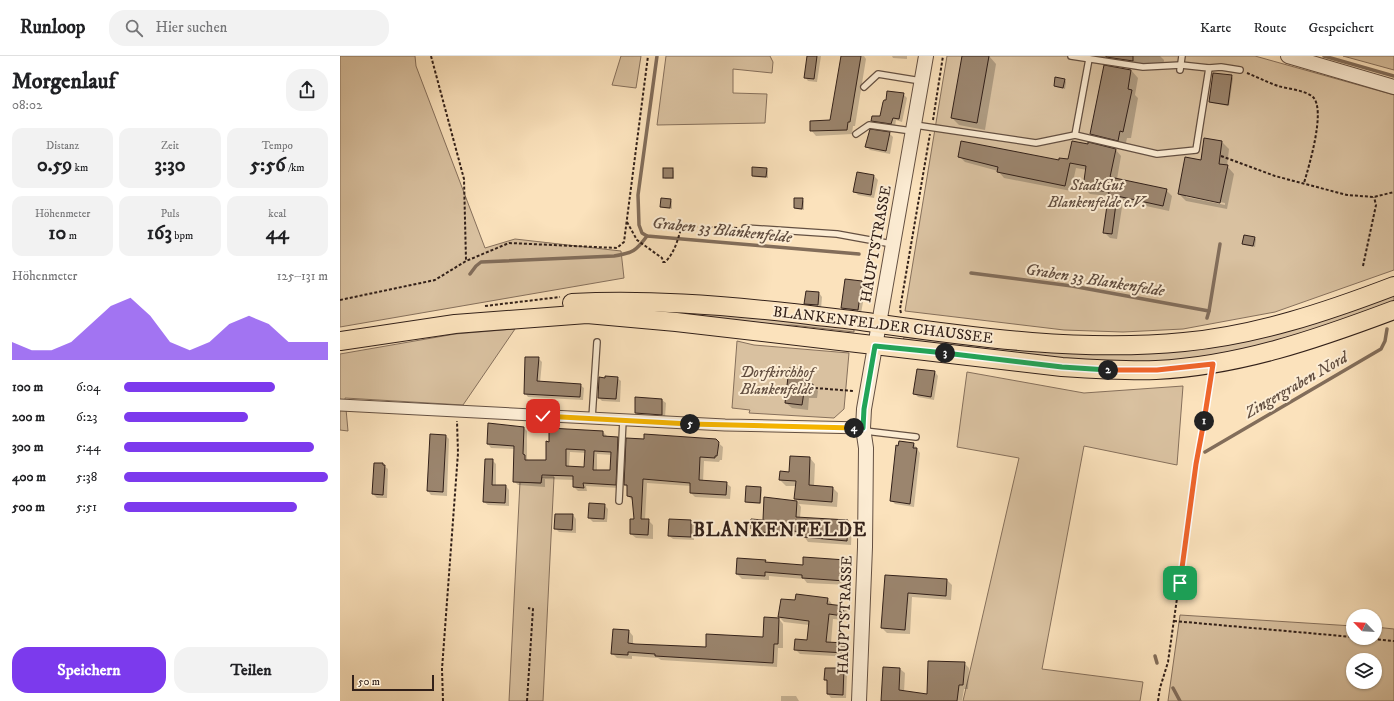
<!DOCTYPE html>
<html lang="de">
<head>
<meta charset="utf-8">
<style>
  body { margin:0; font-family:"IM FELL DW Pica",serif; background:#f2f2f2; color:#202124; height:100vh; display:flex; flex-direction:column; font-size:15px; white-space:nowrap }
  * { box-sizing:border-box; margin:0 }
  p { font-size:13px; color:#757577 }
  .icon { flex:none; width:22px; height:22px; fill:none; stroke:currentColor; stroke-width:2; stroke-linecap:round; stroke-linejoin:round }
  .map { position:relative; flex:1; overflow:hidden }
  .side { display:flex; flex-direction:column; background:#fff; width:340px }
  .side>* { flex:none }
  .needle { width:26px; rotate:295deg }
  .buttons { position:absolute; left:1006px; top:553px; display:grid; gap:8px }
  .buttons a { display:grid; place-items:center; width:36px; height:36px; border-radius:50%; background:#fff; box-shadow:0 1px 3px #0004; font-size:20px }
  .scale { position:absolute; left:12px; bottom:10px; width:82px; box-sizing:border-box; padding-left:4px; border:2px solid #322019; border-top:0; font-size:11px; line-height:14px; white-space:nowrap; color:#322019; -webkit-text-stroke:3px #fcecd3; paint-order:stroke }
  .pin { position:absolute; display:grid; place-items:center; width:34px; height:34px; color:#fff; margin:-17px; border-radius:8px; box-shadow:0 2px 6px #0006 }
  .km { position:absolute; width:20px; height:20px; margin:-10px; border-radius:50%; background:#222; color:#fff; font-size:11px; line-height:20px; text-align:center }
  .round { display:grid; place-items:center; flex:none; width:42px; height:42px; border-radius:16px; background:#f2f2f2 }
  .head { display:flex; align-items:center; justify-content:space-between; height:68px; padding:0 12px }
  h1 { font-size:22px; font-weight:800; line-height:30px }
  .metrics { display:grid; grid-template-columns:repeat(3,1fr); gap:6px; height:68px; padding:4px 12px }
  .metrics div { display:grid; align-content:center; border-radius:10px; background:#f2f2f2; text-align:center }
  .metrics b { font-size:20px; font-weight:800 }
  .metrics small { font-size:11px; font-weight:400 }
  .metrics p { font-size:11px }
  .chart { height:112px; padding:8px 12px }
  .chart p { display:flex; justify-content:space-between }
  .chart svg { width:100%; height:72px; margin-top:4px; fill:#7c3aed; opacity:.7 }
  .primary-button { display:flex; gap:8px; margin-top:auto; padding:8px 12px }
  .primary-button a { flex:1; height:46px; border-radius:16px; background:#7c3aed; color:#fff; font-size:16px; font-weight:800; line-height:46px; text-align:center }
  .primary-button a+a { background:#f2f2f2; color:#202124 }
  ul { padding:0 12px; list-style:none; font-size:13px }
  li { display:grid; grid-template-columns:64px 48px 1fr; align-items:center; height:30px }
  li i { height:10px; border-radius:5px; background:#7c3aed }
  header { display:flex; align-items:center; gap:24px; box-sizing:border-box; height:56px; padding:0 20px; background:#fff; border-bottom:1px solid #e0e0e0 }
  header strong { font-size:19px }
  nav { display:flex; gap:22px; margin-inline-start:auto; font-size:14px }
  .search { width:280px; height:36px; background:#f2f2f2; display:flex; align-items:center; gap:10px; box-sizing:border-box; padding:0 14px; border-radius:16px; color:#757577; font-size:15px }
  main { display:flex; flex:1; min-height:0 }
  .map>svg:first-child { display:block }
  .green { fill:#d9c1a0; stroke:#86705c; fill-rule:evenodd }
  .shadow { fill:#0003; fill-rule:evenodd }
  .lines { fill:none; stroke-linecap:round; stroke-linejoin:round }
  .stream { stroke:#826d5a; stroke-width:3.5 }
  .building { fill:#9b856e; stroke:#322019; fill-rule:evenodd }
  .service-casing { stroke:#645042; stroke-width:8 }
  .minor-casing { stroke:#645042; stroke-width:13 }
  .tertiary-casing { stroke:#645042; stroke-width:16 }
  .primary-casing { stroke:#322019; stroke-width:20 }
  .path { stroke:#322019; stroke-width:2; stroke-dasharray:3 2; stroke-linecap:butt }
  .service { stroke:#fcecd3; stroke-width:5.5 }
  .minor { stroke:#fcecd3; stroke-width:11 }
  .tertiary { stroke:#fcecd3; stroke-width:14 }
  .primary { stroke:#fbe2bc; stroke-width:18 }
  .split-1-casing { stroke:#fff; stroke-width:8 }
  .split-2-casing { stroke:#fff; stroke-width:8 }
  .split-3-casing { stroke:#fff; stroke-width:8 }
  .split-4-casing { stroke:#fff; stroke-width:8 }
  .split-5-casing { stroke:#fff; stroke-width:8 }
  .split-6-casing { stroke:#fff; stroke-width:8 }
  .split-1 { stroke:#f0652b; stroke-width:5 }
  .split-2 { stroke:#f0652b; stroke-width:5 }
  .split-3 { stroke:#22a559; stroke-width:5 }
  .split-4 { stroke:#22a559; stroke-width:5 }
  .split-5 { stroke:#f5b400; stroke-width:5 }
  .split-6 { stroke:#f5b400; stroke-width:5 }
  .labels { text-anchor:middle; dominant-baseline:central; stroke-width:4; stroke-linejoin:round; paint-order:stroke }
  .park-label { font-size:15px; font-style:italic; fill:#645042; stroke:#fcecd3 }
  .street-label { font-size:15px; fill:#322019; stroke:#fcecd3 }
  .water-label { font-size:16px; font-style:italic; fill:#614d3f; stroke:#fcecd3 }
  .district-label { font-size:19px; font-weight:bold; letter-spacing:1px; fill:#322019; stroke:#fcecd3 }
</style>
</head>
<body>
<header>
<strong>Runloop</strong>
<div class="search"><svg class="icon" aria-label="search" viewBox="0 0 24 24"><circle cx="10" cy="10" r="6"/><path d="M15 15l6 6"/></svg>Hier suchen</div>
<nav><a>Karte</a><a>Route</a><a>Gespeichert</a></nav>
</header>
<main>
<section class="side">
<div class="head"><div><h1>Morgenlauf</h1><p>08:02</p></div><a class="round"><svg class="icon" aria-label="share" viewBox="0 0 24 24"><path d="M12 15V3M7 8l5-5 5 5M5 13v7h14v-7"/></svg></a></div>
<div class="metrics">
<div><p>Distanz</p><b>0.59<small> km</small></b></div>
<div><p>Zeit</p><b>3:30</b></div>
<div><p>Tempo</p><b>5:56<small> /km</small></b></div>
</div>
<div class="metrics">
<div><p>Höhenmeter</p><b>10<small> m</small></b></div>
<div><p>Puls</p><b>163<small> bpm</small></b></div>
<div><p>kcal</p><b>44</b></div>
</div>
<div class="chart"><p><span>Höhenmeter</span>125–131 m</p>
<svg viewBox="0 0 160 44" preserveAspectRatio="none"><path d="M0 44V33L10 38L20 38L30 33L40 22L50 11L60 6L70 17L80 33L90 38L100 33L110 22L120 17L130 22L140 33L150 33L160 33V44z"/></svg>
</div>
<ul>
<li><b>100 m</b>6:04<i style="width:74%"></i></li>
<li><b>200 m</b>6:23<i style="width:61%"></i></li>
<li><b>300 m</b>5:44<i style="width:93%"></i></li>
<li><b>400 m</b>5:38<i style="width:100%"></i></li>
<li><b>500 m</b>5:51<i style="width:85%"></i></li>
</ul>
<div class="primary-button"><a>Speichern</a><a>Teilen</a></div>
</section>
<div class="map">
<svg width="1054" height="645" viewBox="0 0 1054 645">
  <rect width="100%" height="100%" fill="#fbe2bc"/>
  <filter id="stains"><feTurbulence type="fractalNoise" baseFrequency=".005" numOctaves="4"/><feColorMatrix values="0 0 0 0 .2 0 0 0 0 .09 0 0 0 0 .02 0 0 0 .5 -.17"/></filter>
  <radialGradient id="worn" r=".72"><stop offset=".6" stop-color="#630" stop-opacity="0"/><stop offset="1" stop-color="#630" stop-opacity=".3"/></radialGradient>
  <g class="green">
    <path d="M0,0H75L76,10L145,192L175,183L281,195L284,222L0,271Z"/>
    <path d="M281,0H301L296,32L272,29Z"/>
    <path d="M326,0H430L433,6L432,17L393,13V37L427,38L425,67L317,69Z"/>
    <path d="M607,0H915L1054,39V214L935,256L843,273L783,276L724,274L565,255Z"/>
    <path d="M1003,0H1054V14Z"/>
    <path d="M1054,235V248L973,277L865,302L774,308L563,285L564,281L636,289L799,295Z"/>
    <path d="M292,251L514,271V276L452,269L420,270L313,258Z"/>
    <path d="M175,273L123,349L5,342L8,375L0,374V298L115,278Z"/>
    <path d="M397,285L414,289L509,297L504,353L494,362L409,357L410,354L392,352Z"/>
    <path d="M627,316L744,337L843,330L837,409L744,390L702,613L803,626L800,645H623L679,402L617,391Z"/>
    <path d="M202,421H214L203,645H169L180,426L201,427Z"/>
    <path d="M840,559L1013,570V582H1035V571L1054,573V645H828ZM1013,604H1035V626H1013Z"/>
  </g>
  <g class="shadow">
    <path d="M468,0H481L477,26L468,25L465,21Z"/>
    <path d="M502,0H524L526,3L515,70H513L512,78L476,80L471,74L491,65Z"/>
    <path d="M552,0H567V3L553,2Z"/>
    <path d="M623,0H649L656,8L645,74L619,69L612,62Z"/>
    <path d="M731,0H820L824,4L823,12Z"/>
    <path d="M791,14L798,22L795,39L798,42L791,82H787L785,91L758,85L751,78Z"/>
    <path d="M891,20L893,22L889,50L872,47L870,46Z"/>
    <path d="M725,24L726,26L725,33L716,31L715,30Z"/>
    <path d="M563,38L567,42L562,66L556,64L555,71L536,68L532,65L541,61Z"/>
    <path d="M549,77L553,81L550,98L530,94L527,91Z"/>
    <path d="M882,86L889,93L887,110L894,118L887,153L846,145L839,138L862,105ZM846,139L885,147V149L846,141Z"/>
    <path d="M776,94L781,100L777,123L826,134L832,140L829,155L783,145L777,183L770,182L764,176L769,140L750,138L744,132L747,114L736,112L731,135L664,122L658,115L625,106L619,100L719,106Z"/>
    <path d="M332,113L334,115V123H325L324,121Z"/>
    <path d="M427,113L428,115V122L414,121L413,119Z"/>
    <path d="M518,117L534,120L538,124L534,142L518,139L514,135Z"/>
    <path d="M462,143L464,145V154L456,153L455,152Z"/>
    <path d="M330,144L332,145V153L323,152L321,151Z"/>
    <path d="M914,182L916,183L915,191L905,189L903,188Z"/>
    <path d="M506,224L522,226L526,230L521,257L506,255L502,252Z"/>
    <path d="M479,237L482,241L481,253L469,251L465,248Z"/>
    <path d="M198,302L202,306L200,327L240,329L244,332L243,344L188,341L185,337Z"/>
    <path d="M578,314L595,316L598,320L594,344L578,341L574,337Z"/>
    <path d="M465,315L471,321L470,329H473L478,335L477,342H469L468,354L452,352L446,347Z"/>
    <path d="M277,322L281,325L280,346L262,345L259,342L266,323Z"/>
    <path d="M296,342L322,344L326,347L325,362L299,361L296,357Z"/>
    <path d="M183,371L187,375V402L188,405L208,406L210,373L263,376L267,380V381L277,382L281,386L279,432L246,430L247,435H238L234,431V424L205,423V431L178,429L174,425L175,393L151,392L148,388ZM230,396L246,397L245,412L229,411ZM257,398L272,399L271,416L257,415Z"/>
    <path d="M106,380L109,383L107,440L91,439L88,435Z"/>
    <path d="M305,384H375L383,391L382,404H380L379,406L364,405L363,426L386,427L391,431L390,443L355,441L351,437V430L307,427L305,464H308L313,469V483L296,482L291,478L295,464L292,444L288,440V432L285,429Z"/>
    <path d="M560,386L574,388L580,397L574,451L555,448L551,444Z"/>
    <path d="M470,402L475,408L474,430L493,432L498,437L497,451L459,448L461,451L460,462L508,465L512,470L511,489L468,486L464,480L446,478V481L421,480L412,473L424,465L425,443L459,446L455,443L456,430H446L440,424Z"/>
    <path d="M152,404L156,408V430H166L169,434V450L148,449L144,446Z"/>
    <path d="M44,410L48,413L47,442H37L33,438Z"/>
    <path d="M421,432L422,434L421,448L408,447L406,446Z"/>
    <path d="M264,449L268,453L267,466H253L249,462Z"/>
    <path d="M233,459L236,463V477L219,476L215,472Z"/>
    <path d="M351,465L354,469V484L333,483L329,480Z"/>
    <path d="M425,505L428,507L463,510L506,505L511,510L509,529L467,527L464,523L429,520V524L402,523L397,518Z"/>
    <path d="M546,520L607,524L612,529L611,544L572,541L570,578L547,577L542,572Z"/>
    <path d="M488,543L492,548V550L503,551L508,556L507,564L493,563L491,587L505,588L510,593L509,601L460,598L455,593L468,585L469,569L444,566L439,561L456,546Z"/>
    <path d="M439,563L443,568V592H438L437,611L321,604L318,602L292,600V603L277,602L272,597L289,575L293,580V589L367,593L423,582Z"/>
    <path d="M624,607L629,612L628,633H624L622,645H542L560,613L565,617L564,636L588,639Z"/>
    <path d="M504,613L507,617L506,642H491L488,638V626L485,624Z"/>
    <path d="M441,640H456L459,645H441Z"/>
  </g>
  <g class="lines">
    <g class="stream">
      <path d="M317,0L298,139L299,169L302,177L307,180L519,198"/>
      <path d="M984,0L1054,20"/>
      <path d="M631,217L732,230L869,255L867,262"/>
      <path d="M130,218L136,210L141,206L274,200C293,197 296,195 307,180"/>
      <path d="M869,255L880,188"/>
      <path d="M865,396L1041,293L1045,285L1047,273"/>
      <path d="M815,600L817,607"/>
      <path d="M833,632L840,645"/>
    </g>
  </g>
  <g class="building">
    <path d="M467,0H477L474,23L464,22Z"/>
    <path d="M501,0H521L510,66H508L507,74L470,75V65L490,64Z"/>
    <path d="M622,0H649L637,67L611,62Z"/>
    <path d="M766,0H793V5L766,1Z"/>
    <path d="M764,9L791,14L788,33L792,34L783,76L780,75L778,85L750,78Z"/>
    <path d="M873,17L892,19L888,49L869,46Z"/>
    <path d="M715,21L725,23L723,32L714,30Z"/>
    <path d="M547,35L564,37L559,63L553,62L551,68L531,65L532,60H540L543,46L544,44H546Z"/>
    <path d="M530,73L550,76L546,95L525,91Z"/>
    <path d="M864,82L882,85L879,108L888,109L880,147L838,138L845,101L861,104Z"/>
    <path d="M621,85L719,104V102L728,103L732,85L748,88V86L776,93L770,121L827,133L823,150L777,140L772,178L763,177L769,136L743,132L746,110L730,107L725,130L657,116L658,111L618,101Z"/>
    <path d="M412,111L427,112L426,121L412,120Z"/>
    <rect x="323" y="112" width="10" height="10"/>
    <path d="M517,116L534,119L531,139L513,136Z"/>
    <path d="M321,142L331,143L330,152L320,151Z"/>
    <path d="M454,142H463L462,153L454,152Z"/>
    <path d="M904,179L915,181L913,190L902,188Z"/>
    <path d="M505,223L522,225L518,254L501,252Z"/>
    <path d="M466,235L479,236L478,249L464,248Z"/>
    <path d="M185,301H199L197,325L241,328L240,341L184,338Z"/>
    <path d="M449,312L466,314L464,327L473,328L472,337L464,336L462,349L445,347Z"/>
    <path d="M577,313L595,315L591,341L573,338Z"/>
    <path d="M265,320L278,321L276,343L258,342L259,321L265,322Z"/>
    <path d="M295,341L322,343V359L295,357Z"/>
    <path d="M148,367L184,371L183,398L185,399V404H206V385L209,386V372L263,375V380L278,381L276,429L243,427L244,432L233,431V420L202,419L201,427L173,426L174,390L147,388ZM226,393L245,394L244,411L226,410ZM254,395L271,396L270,414H253Z"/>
    <path d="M90,378L106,379L103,436L87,435Z"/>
    <path d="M304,378L376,383L379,386L377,400H375V402L360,401L359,424L387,426L386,439L350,437V427L303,423L301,463H309L308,479L290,478V463H294L292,441L287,440V429H284L286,382L304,383Z"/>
    <path d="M559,385L574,387L573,392H577L570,448L550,445L556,389L558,390Z"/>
    <path d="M450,400L470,401L469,429L493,431L492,446L454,443L456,425L439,424L440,415L449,416Z"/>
    <path d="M145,403H153L152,429H166L165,447L143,446Z"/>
    <path d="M34,407H43V409H45L43,439L32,438Z"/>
    <path d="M406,430L421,431L420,447L405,446Z"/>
    <path d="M424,441L457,445L456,461L508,464L507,485L463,481V476L442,474V477L415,476V473H411V463L423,464Z"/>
    <path d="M249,447L265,448L264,463L248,462Z"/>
    <path d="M215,458H233L232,474L214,473Z"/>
    <path d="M329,463L351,464V481L328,480Z"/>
    <path d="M463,501L506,504L505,525L462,522V519L425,516V520L396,518L397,502L426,504L425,506L463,509Z"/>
    <path d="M545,519L607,523L606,540L568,537L565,574L541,572Z"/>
    <path d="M456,538L488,542L487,548L504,550L503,560L489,558L486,586L506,587L505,597L454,594L455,583L467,584L469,565L438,561L441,543L455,544Z"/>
    <path d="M424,561L439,562L438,588H434L433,607L315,600V598L288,596V599L271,598L273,573L289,574L288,587L295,588L366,591V578L423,581Z"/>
    <path d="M588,605L625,606L623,629H619L617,645H541L543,611L560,612L559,634L587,638Z"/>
    <path d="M485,612H504L503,639L487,638V624H484Z"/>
  </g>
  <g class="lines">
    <g class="service-casing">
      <g id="service">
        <path d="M869,12L881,11L900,14"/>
        <path d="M840,14L842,0"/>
        <path d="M524,31L538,18L581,25"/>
        <path d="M575,69L696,87L735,79L817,98L856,94L869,12L841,9L803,11L731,0"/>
        <path d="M516,78L529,69L572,75"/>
        <path d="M735,79L749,3"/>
        <path d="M405,172L497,178L552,188"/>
        <path d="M252,362L257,286"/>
        <path d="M525,375L576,381"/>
        <path d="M279,445L283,364"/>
      </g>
    </g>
    <g class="minor-casing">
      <path id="minor" d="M0,349L385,369L523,372"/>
    </g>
    <g class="tertiary-casing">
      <g id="tertiary">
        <path d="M948,0L1054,31"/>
        <path d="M519,645L525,491L526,392L523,372L524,353L586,0"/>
      </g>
    </g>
    <g class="primary-casing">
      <g id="primary">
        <path d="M232,247C306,243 379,249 453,257C482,261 511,263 540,268C640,282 743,296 844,286C917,279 986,256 1054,230"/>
        <path d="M0,285L115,268L247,258L336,266L722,311C753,313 784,315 816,314C899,310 977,283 1054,254"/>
      </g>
    </g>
    <g class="path">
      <path d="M91,0L124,123L126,204"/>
      <path d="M907,17C917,21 927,26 938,30C948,33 965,34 973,41C986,54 969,110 964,127"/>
      <path d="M593,64L603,0"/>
      <path d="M881,100L935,120L1007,139L1034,141L1054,136"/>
      <path d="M287,166L297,184L322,202L323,206H325C335,197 338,182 342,170L398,172"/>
      <path d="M1023,210L1036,149L1034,141"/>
      <path d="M0,244L95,224L126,205L169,187L277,192L284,186L308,0"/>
      <path d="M145,250L220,241"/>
      <path d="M561,257L560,253L590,78"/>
      <path d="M475,332L514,335"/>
      <path d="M834,565L1013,581"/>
      <path d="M1023,582L1054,585"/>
      <path d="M103,645L102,613L118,397L117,365"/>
      <path d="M187,645L193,553L188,552"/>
      <path d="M818,645L820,632L828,606L856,408L871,321"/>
    </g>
    <use href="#service" class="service"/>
    <use href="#minor" class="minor"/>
    <use href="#tertiary" class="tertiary"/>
    <use href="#primary" class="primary"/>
  </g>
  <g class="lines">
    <g class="split-1-casing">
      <path id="split-1" d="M840,527L856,408L864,365"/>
    </g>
    <g class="split-2-casing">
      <path id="split-2" d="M768,314H817L873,308L864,365"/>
    </g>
    <g class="split-3-casing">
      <path id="split-3" d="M605,297L722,311L768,314"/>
    </g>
    <g class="split-4-casing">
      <path id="split-4" d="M514,372H523L524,353L535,290L605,297"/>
    </g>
    <g class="split-5-casing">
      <path id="split-5" d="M350,368L514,372"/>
    </g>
    <g class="split-6-casing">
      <path id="split-6" d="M203,360L350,368"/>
    </g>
    <use href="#split-1" class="split-1"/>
    <use href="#split-2" class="split-2"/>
    <use href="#split-3" class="split-3"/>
    <use href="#split-4" class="split-4"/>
    <use href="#split-5" class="split-5"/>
    <use href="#split-6" class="split-6"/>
  </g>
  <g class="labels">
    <g class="park-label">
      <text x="757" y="129">StadtGut<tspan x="757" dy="17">Blankenfelde e.V.</tspan></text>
      <text x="437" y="316">Dorfkirchhof<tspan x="437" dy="17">Blankenfelde</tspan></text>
    </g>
    <g class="street-label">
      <text transform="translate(536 188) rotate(-80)">HAUPTSTRASSE</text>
      <text transform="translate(543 269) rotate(7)">BLANKENFELDER CHAUSSEE</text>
      <text transform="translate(505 559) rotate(-88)">HAUPTSTRASSE</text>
    </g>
    <g class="water-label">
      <text transform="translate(382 174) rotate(6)">Graben 33 Blankenfelde</text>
      <text transform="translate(755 224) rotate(9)">Graben 33 Blankenfelde</text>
      <text transform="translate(956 329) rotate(-30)">Zingergraben Nord</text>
    </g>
    <g class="district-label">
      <text x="440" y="474">BLANKENFELDE</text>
    </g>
  </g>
  <rect width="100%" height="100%" filter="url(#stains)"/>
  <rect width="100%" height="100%" fill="url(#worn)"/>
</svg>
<div class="buttons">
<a><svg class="needle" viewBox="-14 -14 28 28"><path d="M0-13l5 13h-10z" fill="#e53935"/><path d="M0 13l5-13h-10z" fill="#757577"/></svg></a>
<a><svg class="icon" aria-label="layers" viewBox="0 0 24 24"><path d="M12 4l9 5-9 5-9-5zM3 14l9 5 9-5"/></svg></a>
</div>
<div class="scale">50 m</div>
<div class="pin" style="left:840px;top:527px;background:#1e9e55"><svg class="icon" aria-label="arrive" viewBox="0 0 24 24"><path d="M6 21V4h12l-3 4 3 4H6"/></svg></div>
<div class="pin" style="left:203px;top:360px;background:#d93025"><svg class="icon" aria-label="check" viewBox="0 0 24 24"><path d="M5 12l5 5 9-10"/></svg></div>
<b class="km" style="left:864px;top:365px">1</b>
<b class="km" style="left:768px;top:314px">2</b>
<b class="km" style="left:605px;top:297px">3</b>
<b class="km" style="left:514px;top:372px">4</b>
<b class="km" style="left:350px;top:368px">5</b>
</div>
</main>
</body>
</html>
